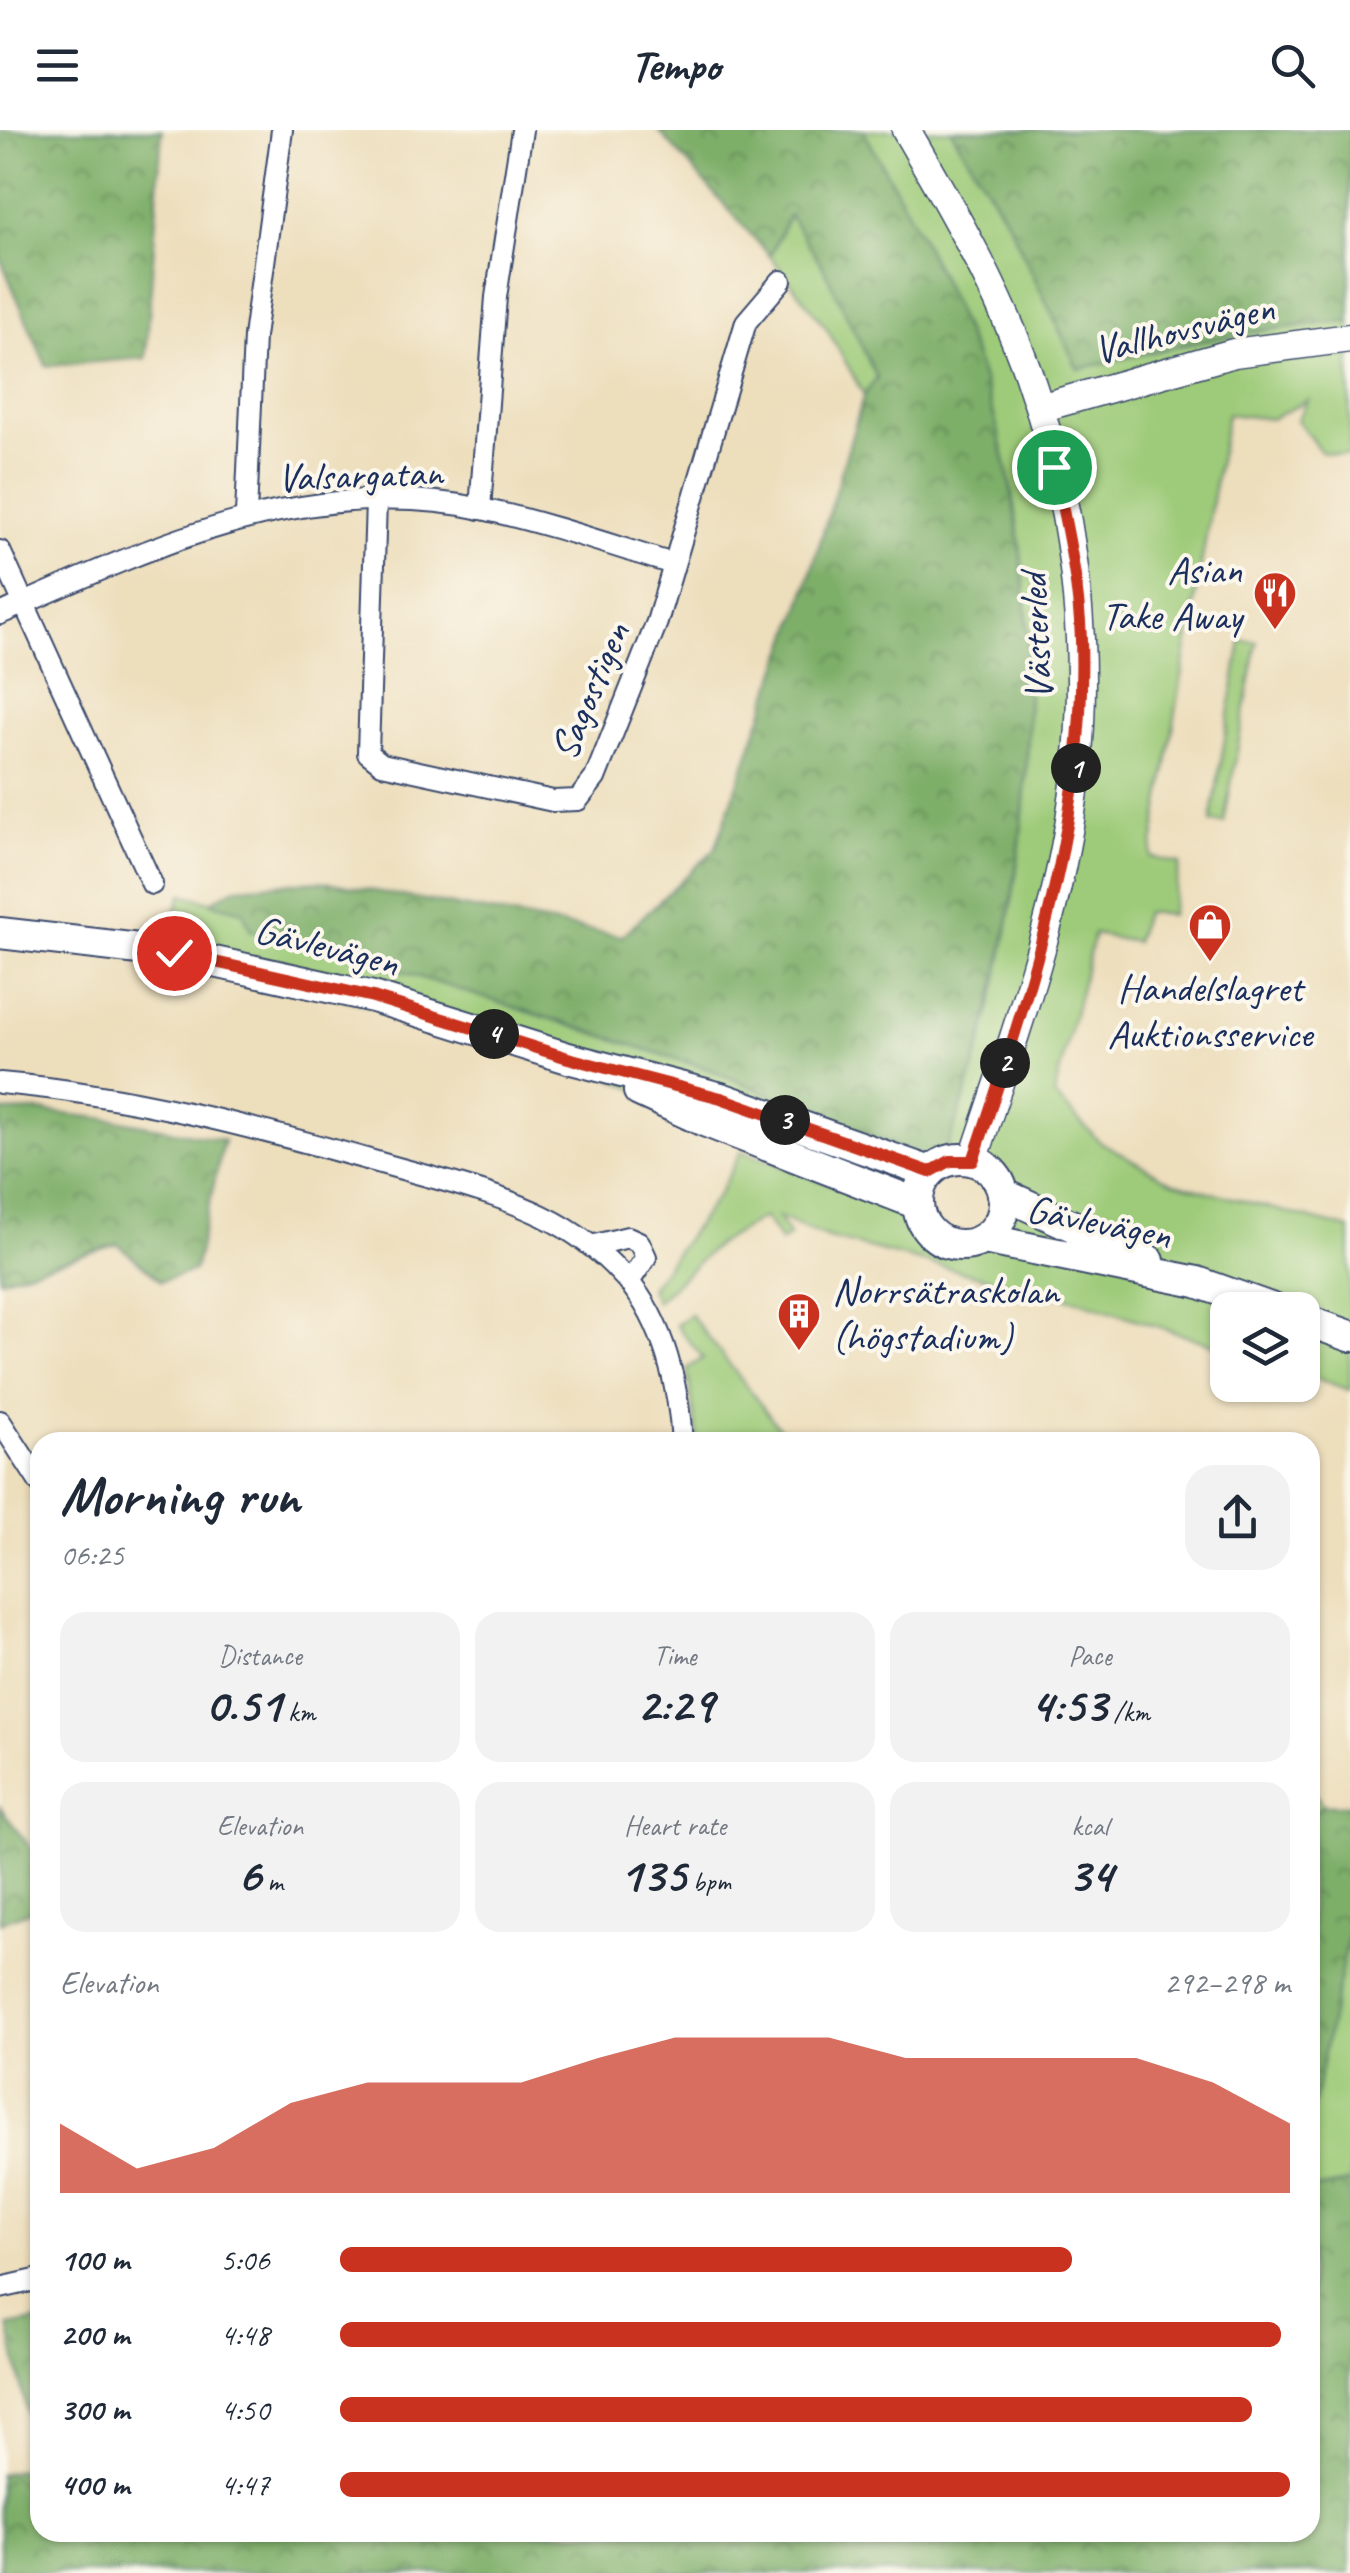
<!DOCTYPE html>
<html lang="en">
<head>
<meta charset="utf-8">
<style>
  body { margin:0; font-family:Caveat,sans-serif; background:#f2f2f3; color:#1f2937; height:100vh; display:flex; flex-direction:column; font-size:38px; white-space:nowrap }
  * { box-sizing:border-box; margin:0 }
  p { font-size:32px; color:#747a83 }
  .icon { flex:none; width:55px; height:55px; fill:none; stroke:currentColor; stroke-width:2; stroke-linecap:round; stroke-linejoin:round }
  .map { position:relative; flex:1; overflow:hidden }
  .details { position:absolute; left:30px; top:1302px; width:1290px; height:1110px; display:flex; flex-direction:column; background:#fff; border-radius:30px; box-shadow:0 2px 8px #0004 }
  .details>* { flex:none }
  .tools { position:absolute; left:1210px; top:1162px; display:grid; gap:20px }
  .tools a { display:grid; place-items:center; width:110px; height:110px; border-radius:20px; background:#fff; box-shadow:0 2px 8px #0004; font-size:50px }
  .pin { position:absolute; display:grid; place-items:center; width:85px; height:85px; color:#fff; margin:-42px; border:5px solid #fff; border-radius:50%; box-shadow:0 2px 10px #0007 }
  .km { position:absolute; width:50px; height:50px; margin:-25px; border-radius:50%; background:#222; color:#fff; font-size:28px; line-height:50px; text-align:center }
  .round { display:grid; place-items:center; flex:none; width:105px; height:105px; border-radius:30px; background:#f2f2f3 }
  .summary { display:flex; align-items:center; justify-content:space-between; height:170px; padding:0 30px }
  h1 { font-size:55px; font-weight:800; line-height:75px }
  .metrics { display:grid; grid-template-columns:repeat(3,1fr); gap:15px; height:170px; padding:10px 30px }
  .metrics div { display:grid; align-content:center; border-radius:25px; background:#f2f2f3; text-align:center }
  .metrics b { font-size:50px; font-weight:800 }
  .metrics small { font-size:28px; font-weight:400 }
  .metrics p { font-size:28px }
  .chart { height:280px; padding:20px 30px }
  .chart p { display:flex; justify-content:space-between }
  .chart svg { width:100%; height:180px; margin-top:10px; fill:#c8321e; opacity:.7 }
  ul { padding:0 30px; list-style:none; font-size:32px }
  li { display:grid; grid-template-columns:160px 120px 1fr; align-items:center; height:75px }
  li i { height:25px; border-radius:12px; background:#c8321e }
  header { display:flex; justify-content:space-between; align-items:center; height:130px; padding:0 30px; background:#fff; font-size:45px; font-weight:800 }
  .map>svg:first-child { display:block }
  .green { fill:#9ecb79; stroke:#5c7d6c; stroke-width:2.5; fill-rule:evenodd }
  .forest { fill:url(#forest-crowns); stroke:#4c6f64; stroke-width:2.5 }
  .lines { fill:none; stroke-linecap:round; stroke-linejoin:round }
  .minor-casing { stroke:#3a496c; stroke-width:24 }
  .tertiary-casing { stroke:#3a496c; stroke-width:31 }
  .secondary-casing { stroke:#3a496c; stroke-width:34 }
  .minor { stroke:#fff; stroke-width:20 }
  .tertiary { stroke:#fff; stroke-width:28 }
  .secondary { stroke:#fff; stroke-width:30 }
  .route-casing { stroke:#fff; stroke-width:20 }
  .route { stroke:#c8321e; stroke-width:12 }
  .labels { text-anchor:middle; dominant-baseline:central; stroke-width:8; stroke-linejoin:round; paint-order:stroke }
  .street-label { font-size:40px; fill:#1b2f5e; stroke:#fbf7ec }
  .poi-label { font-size:40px; fill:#1b2f5e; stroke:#fbf7ec; text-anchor:end }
</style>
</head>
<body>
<header><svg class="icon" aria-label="menu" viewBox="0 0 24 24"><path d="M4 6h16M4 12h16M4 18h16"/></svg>Tempo<svg class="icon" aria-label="search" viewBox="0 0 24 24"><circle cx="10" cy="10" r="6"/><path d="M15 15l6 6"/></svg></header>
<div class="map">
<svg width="1350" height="2443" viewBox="0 0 1350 2443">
  <defs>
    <pattern id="forest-crowns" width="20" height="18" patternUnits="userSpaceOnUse" patternTransform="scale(2.5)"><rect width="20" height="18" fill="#7eaf69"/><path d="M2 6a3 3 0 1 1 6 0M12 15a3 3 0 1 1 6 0" fill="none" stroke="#668f5a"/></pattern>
  </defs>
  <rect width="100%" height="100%" fill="#fbf7ec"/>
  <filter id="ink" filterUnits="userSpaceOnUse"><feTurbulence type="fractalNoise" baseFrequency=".01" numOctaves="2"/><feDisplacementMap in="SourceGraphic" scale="20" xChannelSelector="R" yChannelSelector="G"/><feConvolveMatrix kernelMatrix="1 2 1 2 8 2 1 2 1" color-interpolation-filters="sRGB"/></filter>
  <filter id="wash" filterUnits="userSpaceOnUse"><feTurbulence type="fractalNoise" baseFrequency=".0048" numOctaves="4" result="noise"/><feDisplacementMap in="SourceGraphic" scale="40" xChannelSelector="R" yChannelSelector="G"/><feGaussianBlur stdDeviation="2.25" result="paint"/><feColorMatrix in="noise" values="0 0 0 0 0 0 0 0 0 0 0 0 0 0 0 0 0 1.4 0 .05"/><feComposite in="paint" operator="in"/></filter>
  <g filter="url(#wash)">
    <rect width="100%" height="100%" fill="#eddebc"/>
    <g class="green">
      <path d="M863,0H951L1008,92L1078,239C1168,219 1258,196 1350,192V326L1321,322L1297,290L1308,270L1271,289L1227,284L1151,727L1180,734L1171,785L1145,782L1135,812L1094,804L1054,965L1099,1011L1172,1052L1350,1099V1260L1303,1244L1302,1180H1228L1227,1219L1076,1170L828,1108L778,1087L789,1106L781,1112L765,1088L759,1090L716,1115L656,1172L650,1158L719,1064L741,1021L866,1067L568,928L174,823L171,793L182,764L243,781L251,801L319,815L711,940L940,1035C1033,808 1062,487 984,253C955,166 908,80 863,0ZM961,1029C991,1037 999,1048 1004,1077C970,1184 857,1043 961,1029Z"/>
      <path d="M789,84C824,135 855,190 877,249L864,265L827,199L770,126Z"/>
      <path d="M1241,511L1257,512L1224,693L1211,692Z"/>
      <path d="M690,1184L790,1312L777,1309L698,1312L687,1239L703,1228L676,1195Z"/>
      <path d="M1310,1658L1323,1675H1350V2052L1310,2059Z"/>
    </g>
    <g class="forest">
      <path d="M0,0H162L146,228L46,236L0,128Z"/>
      <path d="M658,0H863C908,80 955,166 984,253C1062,489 1032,807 940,1035L711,940L319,815L251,801L243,781L210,772L237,757L320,751L622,806L715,719L803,469L864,265L877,248L823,137L789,85L770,126Z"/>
      <path d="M951,0H1350V192C1258,196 1168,218 1078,239L1008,92Z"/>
      <path d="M39,981L116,990L224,1010L194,1141L161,1151L118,1114L0,1149V982Z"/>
      <path d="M1323,1675H1350V1798L1310,1991V1685Z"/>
      <path d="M0,1677L40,1731V1777L0,1793Z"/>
      <path d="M1350,2052V2443H0V2344L37,2336L9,2196L40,2190V2402H1310V2059Z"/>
    </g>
  </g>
  <g filter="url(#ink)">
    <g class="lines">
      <g class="minor-casing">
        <g id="minor">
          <path d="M376,371L368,623L382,634L553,671L578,670L595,648L657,492L746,192L781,151"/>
          <path d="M480,379L496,167L522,0"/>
          <path d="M246,385L254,207L282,0"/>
          <path d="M0,421L152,754"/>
          <path d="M0,484C154,415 309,343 482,379C547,393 610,415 673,434"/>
          <path d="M0,953C129,964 253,997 377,1032C432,1048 492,1061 543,1086C574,1101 604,1124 627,1150C664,1192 679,1258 682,1312"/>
          <path d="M591,1116L628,1107L639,1112L646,1127L629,1152"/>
          <path d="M0,1291L40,1353"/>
          <path d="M0,2158L40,2149"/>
        </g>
      </g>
      <g class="tertiary-casing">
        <g id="tertiary">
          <path d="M906,0C951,78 998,158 1028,243C1078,384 1094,542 1070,690C1051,807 1010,919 973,1031"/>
          <path d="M1040,278L1234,223L1350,208"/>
        </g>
      </g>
      <g class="secondary-casing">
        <g id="secondary">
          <path d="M0,803L174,823L373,867L568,928L721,968L930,1042"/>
          <path d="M639,961L704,991L918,1074"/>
          <circle cx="961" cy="1072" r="43"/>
          <path d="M1003,1064L1149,1131"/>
          <path d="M984,1109L1197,1152L1276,1180"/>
          <path d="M1302,1189L1350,1206"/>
        </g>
      </g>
      <use href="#minor" class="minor"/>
      <use href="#tertiary" class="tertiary"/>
      <use href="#secondary" class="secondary"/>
    </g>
  </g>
  <g class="lines" filter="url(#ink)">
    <g class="route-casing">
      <path id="route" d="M174,823L373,867L568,928L721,968L930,1042L950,1031H973C1030,861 1087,692 1081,510C1079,451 1066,394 1054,337"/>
    </g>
    <use href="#route" class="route"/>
  </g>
  <defs>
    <g id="restaurant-pin" transform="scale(2.25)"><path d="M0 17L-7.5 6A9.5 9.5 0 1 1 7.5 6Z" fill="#c8321e" stroke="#fbf7ec"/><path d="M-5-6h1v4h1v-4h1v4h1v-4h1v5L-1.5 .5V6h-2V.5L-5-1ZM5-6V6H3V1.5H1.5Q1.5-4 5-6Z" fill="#fff"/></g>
    <g id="shop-pin" transform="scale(2.25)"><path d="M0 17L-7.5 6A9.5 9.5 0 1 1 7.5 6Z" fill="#c8321e" stroke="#fbf7ec"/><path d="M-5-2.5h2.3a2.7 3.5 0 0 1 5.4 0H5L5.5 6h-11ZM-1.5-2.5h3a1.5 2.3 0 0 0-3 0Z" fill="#fff"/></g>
    <g id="building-pin" transform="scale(2.25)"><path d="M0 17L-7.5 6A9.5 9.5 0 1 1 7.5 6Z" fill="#c8321e" stroke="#fbf7ec"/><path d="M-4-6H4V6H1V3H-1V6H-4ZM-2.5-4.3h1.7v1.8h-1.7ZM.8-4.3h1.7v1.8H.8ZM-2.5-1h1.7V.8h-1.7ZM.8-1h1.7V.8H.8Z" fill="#fff"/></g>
  </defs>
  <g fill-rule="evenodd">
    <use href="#restaurant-pin" x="1275" y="463"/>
    <use href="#shop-pin" x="1210" y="795"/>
    <use href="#building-pin" x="799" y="1184"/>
  </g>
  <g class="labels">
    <g class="street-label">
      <text transform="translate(1184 199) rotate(-14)">Vallhovsvägen</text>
      <text transform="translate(360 345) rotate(-2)">Valsargatan</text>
      <text transform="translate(1036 507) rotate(-93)">Västerled</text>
      <text transform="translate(590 561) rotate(-67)">Sagostigen</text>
      <text transform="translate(327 816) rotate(14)">Gävlevägen</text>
      <text transform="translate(1099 1092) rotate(11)">Gävlevägen</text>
    </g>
    <g class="poi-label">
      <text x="1242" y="440">Asian<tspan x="1242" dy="46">Take Away</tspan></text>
      <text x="1210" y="858" text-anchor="middle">Handelslagret<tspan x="1210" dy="46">Auktionsservice</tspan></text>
      <text x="832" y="1161" text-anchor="start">Norrsätraskolan<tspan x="832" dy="46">(högstadium)</tspan></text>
    </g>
  </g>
</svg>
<div class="tools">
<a><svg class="icon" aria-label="layers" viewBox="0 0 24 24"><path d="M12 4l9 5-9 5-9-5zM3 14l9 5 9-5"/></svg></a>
</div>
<div class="pin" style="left:1054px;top:337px;background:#1e9e55"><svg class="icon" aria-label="arrive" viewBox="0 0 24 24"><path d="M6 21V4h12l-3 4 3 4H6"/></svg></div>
<div class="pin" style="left:174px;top:823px;background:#d93025"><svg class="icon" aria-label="check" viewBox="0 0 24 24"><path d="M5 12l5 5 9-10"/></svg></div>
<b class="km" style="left:1076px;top:638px">1</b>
<b class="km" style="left:1005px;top:933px">2</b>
<b class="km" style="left:785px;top:990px">3</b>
<b class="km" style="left:494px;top:904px">4</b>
<section class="details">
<div class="summary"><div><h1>Morning run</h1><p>06:25</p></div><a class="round"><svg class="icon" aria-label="share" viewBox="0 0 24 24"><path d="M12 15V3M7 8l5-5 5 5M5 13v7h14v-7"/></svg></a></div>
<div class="metrics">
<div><p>Distance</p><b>0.51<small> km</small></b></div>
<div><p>Time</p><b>2:29</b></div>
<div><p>Pace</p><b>4:53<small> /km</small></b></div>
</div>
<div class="metrics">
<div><p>Elevation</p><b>6<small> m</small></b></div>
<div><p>Heart rate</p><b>135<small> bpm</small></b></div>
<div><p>kcal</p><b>34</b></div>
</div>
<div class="chart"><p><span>Elevation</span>292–298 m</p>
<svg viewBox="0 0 160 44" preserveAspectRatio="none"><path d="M0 44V27L10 38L20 33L30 22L40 17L50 17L60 17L70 11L80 6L90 6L100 6L110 11L120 11L130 11L140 11L150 17L160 27V44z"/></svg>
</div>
<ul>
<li><b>100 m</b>5:06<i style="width:77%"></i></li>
<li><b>200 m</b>4:48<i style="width:99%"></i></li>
<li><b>300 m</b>4:50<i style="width:96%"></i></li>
<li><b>400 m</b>4:47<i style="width:100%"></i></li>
</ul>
</section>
</div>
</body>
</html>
